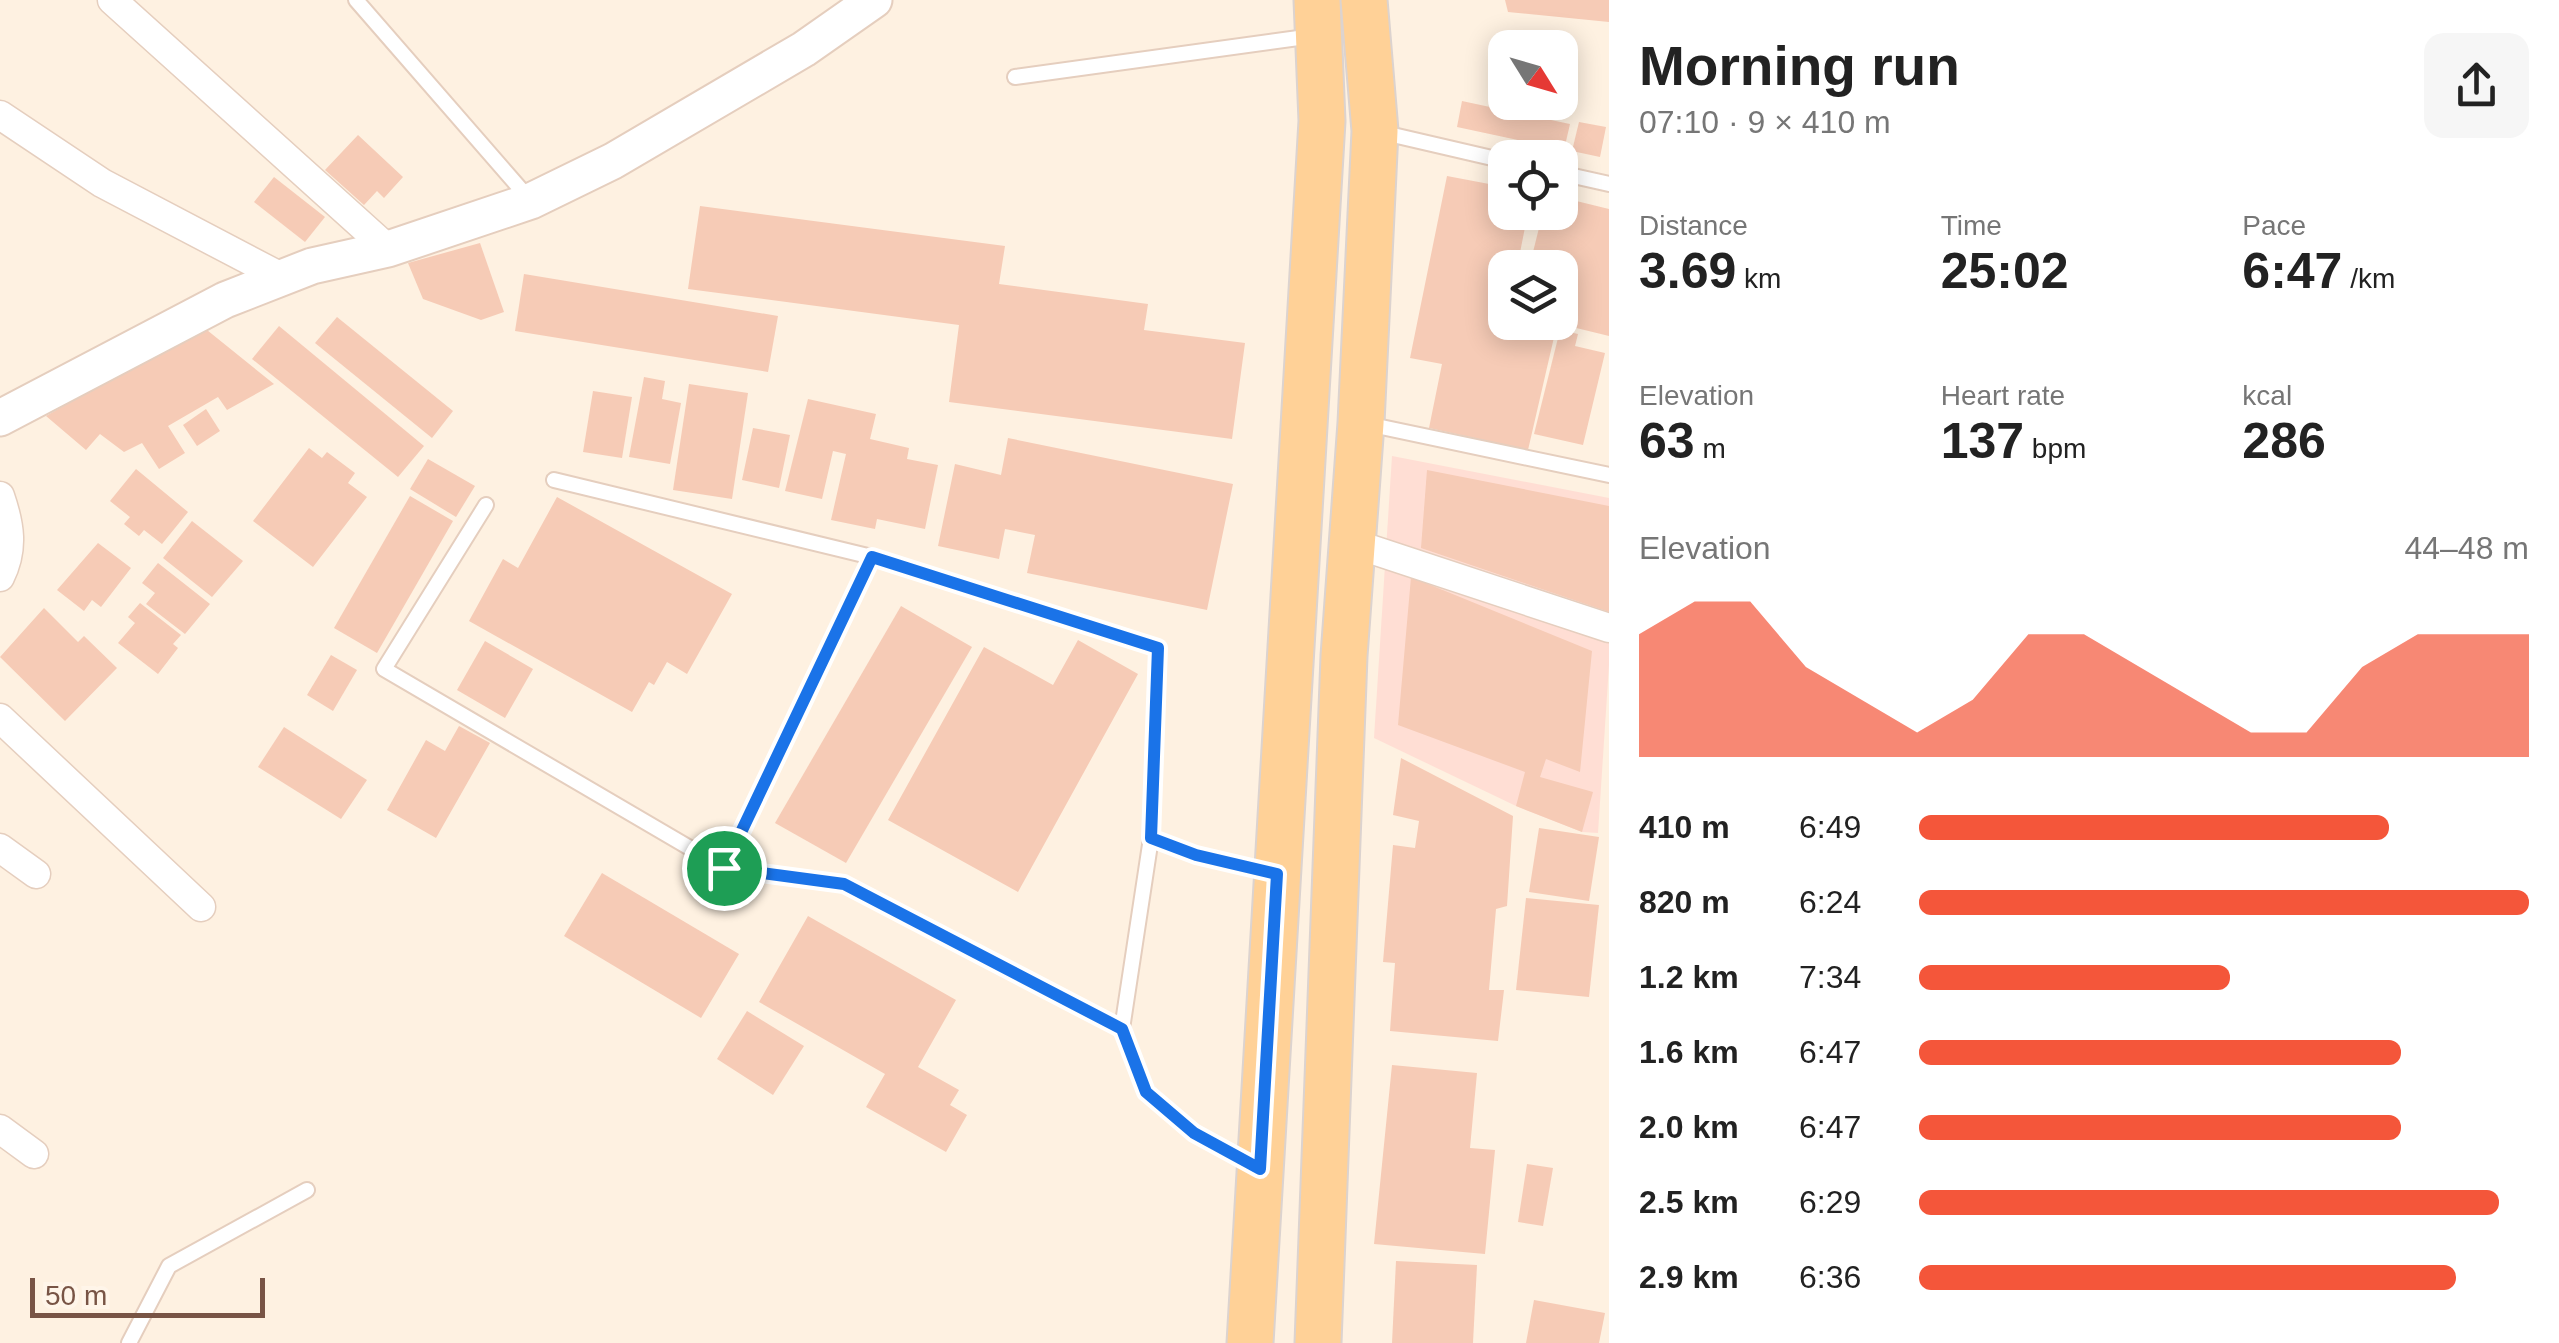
<!DOCTYPE html>
<html lang="en">
<head>
<meta charset="utf-8">
<style>
  body { margin:0; font-family:Helvetica,sans-serif; background:#f6f6f6; color:#222; height:100vh; display:flex; flex-direction:column; font-size:38px; white-space:nowrap }
  * { box-sizing:border-box; margin:0 }
  p { font-size:32px; color:#767676 }
  .icon { flex:none; width:55px; height:55px; fill:none; stroke:currentColor; stroke-width:2; stroke-linecap:round; stroke-linejoin:round }
  .map { position:relative; flex:1; overflow:hidden }
  .details { display:flex; flex-direction:column; background:#fff; width:950px }
  .details>* { flex:none }
  .needle { width:65px; rotate:127deg }
  .buttons { position:absolute; left:1488px; top:30px; display:grid; gap:20px }
  .buttons a { display:grid; place-items:center; width:90px; height:90px; border-radius:20px; background:#fff; box-shadow:0 5px 25px #0003; font-size:50px }
  .scale { position:absolute; left:30px; bottom:25px; width:235px; box-sizing:border-box; padding-left:10px; border:5px solid #785445; border-top:0; font-size:28px; line-height:35px; white-space:nowrap; color:#785445; -webkit-text-stroke:8px #fff5e9; paint-order:stroke }
  .pin { position:absolute; display:grid; place-items:center; width:85px; height:85px; color:#fff; margin:-42px; border:5px solid #fff; border-radius:50%; box-shadow:0 2px 10px #0007 }
  .round { display:grid; place-items:center; flex:none; width:105px; height:105px; border-radius:20px; background:#f6f6f6 }
  .overview { display:flex; align-items:center; justify-content:space-between; height:170px; padding:0 30px }
  h1 { font-size:55px; font-weight:800; line-height:75px }
  .stats { display:grid; grid-template-columns:repeat(3,1fr); gap:15px; height:170px; padding:10px 30px }
  .stats div { display:grid; align-content:center }
  .stats b { font-size:50px; font-weight:800 }
  .stats small { font-size:28px; font-weight:400 }
  .stats p { font-size:28px }
  .chart { height:280px; padding:20px 30px }
  .chart p { display:flex; justify-content:space-between }
  .chart svg { width:100%; height:180px; margin-top:10px; fill:#f4563a; opacity:.7 }
  ul { padding:0 30px; list-style:none; font-size:32px }
  li { display:grid; grid-template-columns:160px 120px 1fr; align-items:center; height:75px }
  li i { height:25px; border-radius:12px; background:#f4563a }
  main { display:flex; flex:1; min-height:0 }
  .map>svg:first-child { display:block }
  .commercial { fill:#ffded4 }
  .building { fill:#f6cbb6 }
  .lines { fill:none; stroke-linecap:round; stroke-linejoin:round }
  .service-casing { stroke:#e5cebe; stroke-width:18 }
  .minor-casing { stroke:#e5cebe; stroke-width:31 }
  .tertiary-casing { stroke:#e5cebe; stroke-width:39 }
  .primary-casing { stroke:#dcd3cf; stroke-width:49 }
  .service { stroke:#fff; stroke-width:14 }
  .minor { stroke:#fff; stroke-width:28 }
  .tertiary { stroke:#fff; stroke-width:35 }
  .primary { stroke:#ffd197; stroke-width:45 }
  .route-casing { stroke:#fff; stroke-width:20 }
  .route { stroke:#1a73e8; stroke-width:12 }
</style>
</head>
<body>
<main>
<div class="map">
<svg width="1609" height="1343" viewBox="0 0 1609 1343">
  <rect width="100%" height="100%" fill="#fef1e1"/>
  <path class="commercial" d="M1392,456L1609,498V665L1598,833L1582,832L1516,806L1374,738Z"/>
  <g class="building">
    <path d="M1505,0H1609V22L1508,12Z"/>
    <path d="M1462,101L1570,124L1564,150L1457,127Z"/>
    <path d="M1579,122L1606,127L1600,157L1572,151Z"/>
    <path d="M358,135L403,177L384,198L377,191L364,205L325,170Z"/>
    <path d="M1447,176L1505,187V212H1528L1517,268H1505V322L1555,333L1528,450L1429,428L1442,364L1410,358Z"/>
    <path d="M274,177L325,217L305,242L254,202Z"/>
    <path d="M1560,197L1609,209V336L1560,324V268H1529L1543,212H1560Z"/>
    <path d="M700,206L1005,246L999,284L1148,304L1144,330L1245,343L1232,439L949,402L959,325L688,289Z"/>
    <path d="M480,243L504,312L481,320L423,299L408,263Z"/>
    <path d="M524,274L778,316L768,372L515,331Z"/>
    <path d="M337,317L453,411L432,438L315,343Z"/>
    <path d="M202,326L274,384L227,410L218,397L168,426L185,453L159,469L142,443L124,452L100,434L86,450L46,416Z"/>
    <path d="M279,326L424,446L398,477L252,359Z"/>
    <path d="M1560,330L1578,334L1575,346L1605,353L1583,445L1534,434Z"/>
    <path d="M644,377L665,381L662,399L681,403L670,464L629,457Z"/>
    <path d="M689,384L748,393L732,499L673,490Z"/>
    <path d="M593,391L632,397L622,458L583,452Z"/>
    <path d="M808,399L876,414L870,439L909,448L907,459L938,465L925,529L877,519L875,529L831,520L846,454L833,451L822,499L785,491Z"/>
    <path d="M206,409L220,431L197,446L183,425Z"/>
    <path d="M753,428L790,435L779,488L742,480Z"/>
    <path d="M1008,438L1233,484L1207,610L1027,573L1035,535L1005,529L999,559L938,546L955,464L1001,475Z"/>
    <path d="M309,448L322,458L327,452L355,473L348,483L367,497L313,567L253,521Z"/>
    <path d="M428,459L475,486L456,517L410,489Z"/>
    <path d="M136,469L188,512L162,544L144,530L139,536L124,524L130,517L110,501Z"/>
    <path d="M1427,470L1609,506V612L1421,548Z"/>
    <path d="M410,496L453,521L377,653L334,628Z"/>
    <path d="M557,497L732,594L687,674L667,662L654,685L649,682L632,712L469,621L503,559L518,568Z"/>
    <path d="M192,521L243,561L212,597L163,558Z"/>
    <path d="M98,543L131,568L101,607L92,600L84,611L57,590Z"/>
    <path d="M158,563L210,604L185,634L146,604L155,593L142,583Z"/>
    <path d="M1411,577L1592,651L1580,772L1546,759L1540,777L1593,792L1582,832L1516,806L1525,772L1398,725Z"/>
    <path d="M140,603L181,635L173,644L178,648L158,674L118,643L135,623L128,617Z"/>
    <path d="M901,606L972,647L846,863L775,823Z"/>
    <path d="M44,608L78,642L84,636L117,668L65,721L0,657Z"/>
    <path d="M1078,640L1138,674L1018,892L888,820L984,647L1053,685Z"/>
    <path d="M485,641L533,669L505,718L457,690Z"/>
    <path d="M331,655L357,670L333,711L307,695Z"/>
    <path d="M459,726L490,743L436,838L387,810L426,740L445,751Z"/>
    <path d="M284,727L367,780L341,819L258,767Z"/>
    <path d="M1401,758L1513,816L1507,906L1496,909L1489,990H1504L1498,1041L1390,1031L1395,963L1383,962L1393,845L1415,848L1419,821L1393,815Z"/>
    <path d="M1539,828L1599,837L1589,901L1529,892Z"/>
    <path d="M602,873L739,954L701,1018L564,936Z"/>
    <path d="M1526,898L1599,905L1589,997L1516,990Z"/>
    <path d="M808,916L956,1000L918,1067L959,1090L950,1105L967,1115L946,1152L866,1107L885,1074L759,1002Z"/>
    <path d="M747,1011L804,1046L773,1095L717,1059Z"/>
    <path d="M1392,1065L1477,1073L1470,1148L1495,1150L1485,1254L1374,1244Z"/>
    <path d="M1527,1164L1553,1168L1543,1226L1518,1222Z"/>
    <path d="M1396,1261L1477,1265L1473,1343H1392Z"/>
    <path d="M1534,1300L1605,1313L1599,1343H1526Z"/>
  </g>
  <g class="lines">
    <g class="service-casing">
      <g id="service">
        <path d="M356,0L531,201"/>
        <path d="M1015,77L1313,36"/>
        <path d="M1380,132L1505,161"/>
        <path d="M1560,173L1609,184"/>
        <path d="M1367,424L1609,475"/>
        <path d="M486,505L384,669L724,868L844,884L1122,1029L1151,838L1158,648L872,557L554,480"/>
        <path d="M1151,838L1196,855L1271,873"/>
        <path d="M724,868L872,557"/>
        <path d="M1122,1029L1146,1091L1194,1133L1254,1166"/>
        <path d="M129,1343L169,1266L307,1190"/>
      </g>
    </g>
    <g class="minor-casing">
      <g id="minor">
        <path d="M112,0L388,249"/>
        <path d="M0,115L102,183L285,279"/>
        <path d="M0,496C10,525 14,549 0,577"/>
        <path d="M1352,543L1609,628"/>
        <path d="M0,718L201,907"/>
        <path d="M0,848L36,874"/>
        <path d="M0,1129L34,1154"/>
      </g>
    </g>
    <g class="tertiary-casing">
      <path id="tertiary" d="M0,418L225,300L312,266L388,249L531,201L613,161L804,49L874,0"/>
    </g>
    <g class="primary-casing">
      <g id="primary">
        <path d="M1250,1343L1322,121L1317,0"/>
        <path d="M1318,1343L1344,656L1361,423L1375,131L1364,0"/>
      </g>
    </g>
    <use href="#service" class="service"/>
    <use href="#minor" class="minor"/>
    <use href="#tertiary" class="tertiary"/>
    <use href="#primary" class="primary"/>
  </g>
  <g class="lines">
    <g class="route-casing">
      <path id="route" d="M872,557L1158,648L1151,838L1196,855L1277,874L1260,1169L1194,1133L1146,1092L1122,1029L844,884L724,868Z"/>
    </g>
    <use href="#route" class="route"/>
  </g>
</svg>
<div class="buttons">
<a><svg class="needle" viewBox="-14 -14 28 28"><path d="M0-13l5 13h-10z" fill="#e53935"/><path d="M0 13l5-13h-10z" fill="#767676"/></svg></a>
<a><svg class="icon" aria-label="locate" viewBox="0 0 24 24"><circle cx="12" cy="12" r="6"/><path d="M12 2v4M12 18v4M2 12h4M18 12h4"/></svg></a>
<a><svg class="icon" aria-label="layers" viewBox="0 0 24 24"><path d="M12 4l9 5-9 5-9-5zM3 14l9 5 9-5"/></svg></a>
</div>
<div class="scale">50 m</div>
<div class="pin" style="left:724px;top:868px;background:#1e9e55"><svg class="icon" aria-label="arrive" viewBox="0 0 24 24"><path d="M6 21V4h12l-3 4 3 4H6"/></svg></div>
</div>
<section class="details">
<div class="overview"><div><h1>Morning run</h1><p>07:10 · 9 × 410 m</p></div><a class="round"><svg class="icon" aria-label="share" viewBox="0 0 24 24"><path d="M12 15V3M7 8l5-5 5 5M5 13v7h14v-7"/></svg></a></div>
<div class="stats">
<div><p>Distance</p><b>3.69<small> km</small></b></div>
<div><p>Time</p><b>25:02</b></div>
<div><p>Pace</p><b>6:47<small> /km</small></b></div>
</div>
<div class="stats">
<div><p>Elevation</p><b>63<small> m</small></b></div>
<div><p>Heart rate</p><b>137<small> bpm</small></b></div>
<div><p>kcal</p><b>286</b></div>
</div>
<div class="chart"><p><span>Elevation</span>44–48 m</p>
<svg viewBox="0 0 160 44" preserveAspectRatio="none"><path d="M0 44V14L10 6L20 6L30 22L40 30L50 38L60 30L70 14L80 14L90 22L100 30L110 38L120 38L130 22L140 14L150 14L160 14V44z"/></svg>
</div>
<ul>
<li><b>410 m</b>6:49<i style="width:77%"></i></li>
<li><b>820 m</b>6:24<i style="width:100%"></i></li>
<li><b>1.2 km</b>7:34<i style="width:51%"></i></li>
<li><b>1.6 km</b>6:47<i style="width:79%"></i></li>
<li><b>2.0 km</b>6:47<i style="width:79%"></i></li>
<li><b>2.5 km</b>6:29<i style="width:95%"></i></li>
<li><b>2.9 km</b>6:36<i style="width:88%"></i></li>
</ul>
</section>
</main>
</body>
</html>
